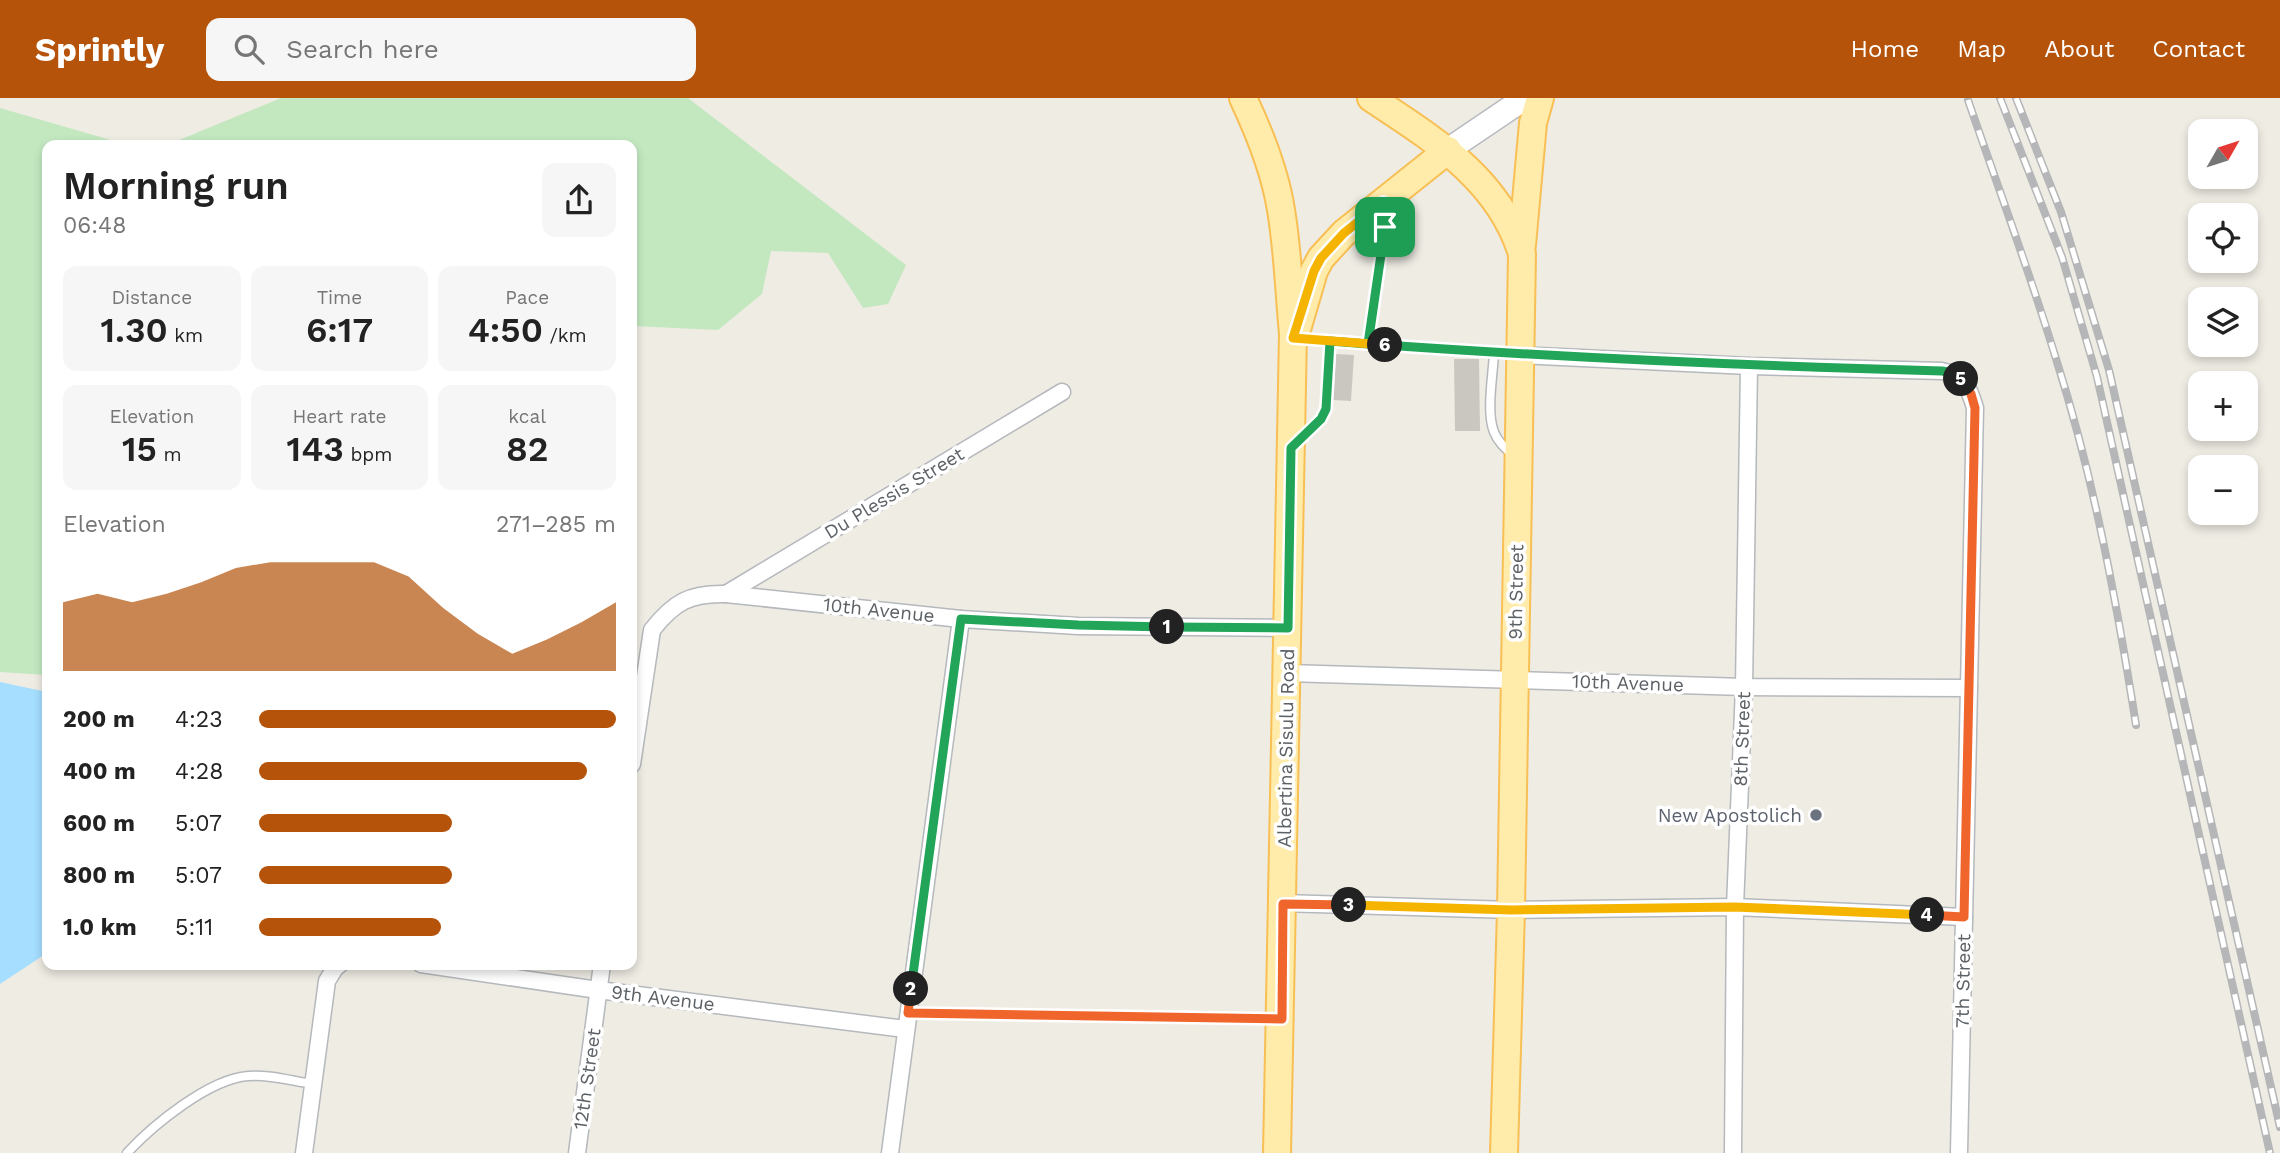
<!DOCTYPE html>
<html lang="en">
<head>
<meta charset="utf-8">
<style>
  body { margin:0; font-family:"Work Sans",sans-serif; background:#f6f6f6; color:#222; height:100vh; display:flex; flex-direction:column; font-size:26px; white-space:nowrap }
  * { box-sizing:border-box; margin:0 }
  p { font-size:23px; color:#767676 }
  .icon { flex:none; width:38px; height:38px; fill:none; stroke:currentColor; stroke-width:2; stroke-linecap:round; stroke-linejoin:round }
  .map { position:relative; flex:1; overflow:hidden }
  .drawer { position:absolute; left:42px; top:42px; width:595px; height:830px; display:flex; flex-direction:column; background:#fff; border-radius:14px; box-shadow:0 4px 10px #0003 }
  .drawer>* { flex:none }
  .needle { width:46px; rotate:51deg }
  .buttons { position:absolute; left:2188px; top:21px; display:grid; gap:14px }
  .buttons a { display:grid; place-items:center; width:70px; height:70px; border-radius:14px; background:#fff; box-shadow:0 4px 10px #0003; font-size:35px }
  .pin { position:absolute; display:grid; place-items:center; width:60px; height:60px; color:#fff; margin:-30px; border-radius:14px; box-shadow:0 4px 10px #0006 }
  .km { position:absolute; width:35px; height:35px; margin:-18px; border-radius:50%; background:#222; color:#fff; font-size:19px; line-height:35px; text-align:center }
  .round { display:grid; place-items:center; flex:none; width:74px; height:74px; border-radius:14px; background:#f6f6f6 }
  .headline { display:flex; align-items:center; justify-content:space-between; height:119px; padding:0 21px }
  h1 { font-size:38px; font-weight:600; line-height:52px }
  .figures { display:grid; grid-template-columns:repeat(3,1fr); gap:10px; height:119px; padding:7px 21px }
  .figures div { display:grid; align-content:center; border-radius:14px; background:#f6f6f6; text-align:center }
  .figures b { font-size:35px; font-weight:600 }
  .figures small { font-size:19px; font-weight:400 }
  .figures p { font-size:19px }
  .chart { height:196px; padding:14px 21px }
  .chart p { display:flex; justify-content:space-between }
  .chart svg { width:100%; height:126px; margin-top:7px; fill:#b45309; opacity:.7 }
  ul { padding:0 21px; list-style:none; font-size:23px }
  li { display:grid; grid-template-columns:112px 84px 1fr; align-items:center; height:52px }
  li i { height:18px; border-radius:9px; background:#b45309 }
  header { display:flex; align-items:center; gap:42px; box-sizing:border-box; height:98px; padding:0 35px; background:#b45309; color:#fff }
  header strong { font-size:33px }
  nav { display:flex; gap:38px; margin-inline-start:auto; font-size:24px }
  .search { width:490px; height:63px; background:#f6f6f6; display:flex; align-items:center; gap:18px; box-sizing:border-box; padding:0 24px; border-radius:14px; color:#767676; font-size:26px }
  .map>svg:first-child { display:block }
  .green { fill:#c3e8c0 }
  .water { fill:#a5deff }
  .building { fill:#cac7c1 }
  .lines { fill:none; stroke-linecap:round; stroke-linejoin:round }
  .lane-casing { stroke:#b5b8bc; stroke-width:11 }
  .street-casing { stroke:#b5b8bc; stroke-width:19 }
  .secondary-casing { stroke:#b6babf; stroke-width:26 }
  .primary-casing { stroke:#f8bf55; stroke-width:30 }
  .path { stroke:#98caa3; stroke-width:3.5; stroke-dasharray:7 3.5; stroke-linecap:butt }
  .lane { stroke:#fff; stroke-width:8 }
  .street { stroke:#fff; stroke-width:16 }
  .secondary { stroke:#fff; stroke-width:23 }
  .primary { stroke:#ffebaa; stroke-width:26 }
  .rail-casing { stroke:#b5b6b7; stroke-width:8 }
  .rail { stroke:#fff; stroke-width:5; stroke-dasharray:16; stroke-linecap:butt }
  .split-1-casing { stroke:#fff; stroke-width:14 }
  .split-2-casing { stroke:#fff; stroke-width:14 }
  .split-3-casing { stroke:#fff; stroke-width:14 }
  .split-4-casing { stroke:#fff; stroke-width:14 }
  .split-5-casing { stroke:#fff; stroke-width:14 }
  .split-6-casing { stroke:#fff; stroke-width:14 }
  .split-7-casing { stroke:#fff; stroke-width:14 }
  .split-1 { stroke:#22a559; stroke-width:9 }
  .split-2 { stroke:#22a559; stroke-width:9 }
  .split-3 { stroke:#f0652b; stroke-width:9 }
  .split-4 { stroke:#f5b400; stroke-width:9 }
  .split-5 { stroke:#f0652b; stroke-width:9 }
  .split-6 { stroke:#22a559; stroke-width:9 }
  .split-7 { stroke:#f5b400; stroke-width:9 }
  .worship-dot { fill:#6b7280; stroke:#fff; stroke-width:2.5 }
  .labels { text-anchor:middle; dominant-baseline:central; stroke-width:7; stroke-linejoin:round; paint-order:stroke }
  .street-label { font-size:19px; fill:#5c6166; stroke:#fff }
  .worship-label { font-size:19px; fill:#5b616d; stroke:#fff; text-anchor:end }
</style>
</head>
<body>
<header>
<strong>Sprintly</strong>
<div class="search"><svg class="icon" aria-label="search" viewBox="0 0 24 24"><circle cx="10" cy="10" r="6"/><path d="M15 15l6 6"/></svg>Search here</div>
<nav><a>Home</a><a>Map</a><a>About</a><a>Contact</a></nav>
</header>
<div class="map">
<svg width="2280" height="1055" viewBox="0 0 2280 1055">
  <rect width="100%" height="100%" fill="#efece4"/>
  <g class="green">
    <path d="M281,0H688L906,167L888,206L863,210L828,155L771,153L762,196L718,232L632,228V47H167Z"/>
    <path d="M0,10L128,47H47V577L0,574Z"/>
  </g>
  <path class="water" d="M0,584L47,594V855L0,886Z"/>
  <g class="building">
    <path d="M1336,256L1354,257L1351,303L1333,302Z"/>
    <path d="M1454,261H1479L1480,333H1455Z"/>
  </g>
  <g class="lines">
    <g class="lane-casing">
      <g id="lane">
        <path d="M1296,240L1517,256"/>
        <path d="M1368,245L1384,141V110"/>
        <path d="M1494,255C1493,277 1486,314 1494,334C1498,344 1505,350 1512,356"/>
        <path d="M1298,343L1321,321L1326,311L1330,243"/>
        <path d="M127,1055C153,1027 209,981 248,978C269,976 292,983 313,986"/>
      </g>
    </g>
    <g class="street-casing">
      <g id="street">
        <path d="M1521,257L1749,268L1942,273C1964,277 1969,289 1975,310L1959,1055"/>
        <path d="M726,496L1062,294"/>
        <path d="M1287,575L1744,589L1969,590"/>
        <path d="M632,666L652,532C674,504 690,495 726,496L961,521L1078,528L1288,530"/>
        <path d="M1283,805L1511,812L1735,809L1964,819"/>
        <path d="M421,866L598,892L905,931"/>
        <path d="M304,1055L327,883L335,870L340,866"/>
        <path d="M577,1055L602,866"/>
        <path d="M890,1055L961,521"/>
        <path d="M1733,1055L1735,809L1744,589L1749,268"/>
      </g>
    </g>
    <g class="secondary-casing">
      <path id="secondary" d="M1448,52L1525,0"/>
    </g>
    <g class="primary-casing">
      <g id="primary">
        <path d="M1243,0C1260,36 1275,73 1281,112C1288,153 1289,195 1293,236L1277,1055"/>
        <path d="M1371,0C1433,41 1499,81 1522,156L1511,812L1504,1055"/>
        <path d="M1522,147L1533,25L1540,0"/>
        <path d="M1298,228L1314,173L1321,160L1344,135L1448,52"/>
      </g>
    </g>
    <path class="path" d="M927,915L1258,920"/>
    <use href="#lane" class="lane"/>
    <use href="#street" class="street"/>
    <use href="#secondary" class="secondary"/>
    <use href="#primary" class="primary"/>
    <g class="rail-casing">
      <g id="rail">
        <path d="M2000,0L2062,159L2097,279L2270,1055"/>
        <path d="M2016,0L2061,114L2109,272L2280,1029"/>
        <path d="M1968,2C1998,89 2030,175 2057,264C2094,381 2117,506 2136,627"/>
      </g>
    </g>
    <use href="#rail" class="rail"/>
  </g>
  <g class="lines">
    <g class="split-1-casing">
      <path id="split-1" d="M1167,529L1288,530L1291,350L1321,321L1326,311L1330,243L1368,246L1385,129"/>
    </g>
    <g class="split-2-casing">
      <path id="split-2" d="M911,891L961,521L1078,527L1167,529"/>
    </g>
    <g class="split-3-casing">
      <path id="split-3" d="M911,891L908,915L1282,921L1283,806L1349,807"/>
    </g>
    <g class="split-4-casing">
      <path id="split-4" d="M1349,807L1511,812L1735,809L1927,817"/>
    </g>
    <g class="split-5-casing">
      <path id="split-5" d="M1927,817L1964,819L1975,310L1971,296L1961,281"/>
    </g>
    <g class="split-6-casing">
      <path id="split-6" d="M1385,247C1570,260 1756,268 1942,273L1954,275L1961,281"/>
    </g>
    <g class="split-7-casing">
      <path id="split-7" d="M1385,247L1293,240L1314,173L1321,160L1344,135L1383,104L1385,129"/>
    </g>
    <use href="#split-1" class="split-1"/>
    <use href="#split-2" class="split-2"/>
    <use href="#split-3" class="split-3"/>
    <use href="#split-4" class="split-4"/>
    <use href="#split-5" class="split-5"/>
    <use href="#split-6" class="split-6"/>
    <use href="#split-7" class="split-7"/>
  </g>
  <circle class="worship-dot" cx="1816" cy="717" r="7"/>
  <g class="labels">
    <g class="street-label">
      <text transform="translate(894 395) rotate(-31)">Du Plessis Street</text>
      <text transform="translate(1516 494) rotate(-89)">9th Street</text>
      <text transform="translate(879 512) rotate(6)">10th Avenue</text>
      <text transform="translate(1628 585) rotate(2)">10th Avenue</text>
      <text transform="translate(1742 641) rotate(-88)">8th Street</text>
      <text transform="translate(1286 650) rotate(-89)">Albertina Sisulu Road</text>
      <text transform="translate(1963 883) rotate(-89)">7th Street</text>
      <text transform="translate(663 900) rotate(7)">9th Avenue</text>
      <text transform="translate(587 981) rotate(-82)">12th Street</text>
    </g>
    <g class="worship-label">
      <text x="1802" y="717">New Apostolich</text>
    </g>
  </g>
</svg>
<div class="buttons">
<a><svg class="needle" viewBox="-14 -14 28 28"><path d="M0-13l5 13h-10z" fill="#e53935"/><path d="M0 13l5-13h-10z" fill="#767676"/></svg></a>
<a><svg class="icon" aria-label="locate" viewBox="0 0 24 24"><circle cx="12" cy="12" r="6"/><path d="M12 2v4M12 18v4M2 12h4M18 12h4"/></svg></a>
<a><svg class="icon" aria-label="layers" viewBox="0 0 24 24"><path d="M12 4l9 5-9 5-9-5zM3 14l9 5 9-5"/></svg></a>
<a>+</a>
<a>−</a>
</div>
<div class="pin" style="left:1385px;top:129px;background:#1e9e55"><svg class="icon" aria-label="arrive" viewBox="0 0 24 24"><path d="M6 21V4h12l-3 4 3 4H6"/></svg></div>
<b class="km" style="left:1167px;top:529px">1</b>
<b class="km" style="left:911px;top:891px">2</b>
<b class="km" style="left:1349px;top:807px">3</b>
<b class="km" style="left:1927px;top:817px">4</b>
<b class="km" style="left:1961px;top:281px">5</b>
<b class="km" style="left:1385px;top:247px">6</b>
<section class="drawer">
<div class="headline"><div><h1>Morning run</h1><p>06:48</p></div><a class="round"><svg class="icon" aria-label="share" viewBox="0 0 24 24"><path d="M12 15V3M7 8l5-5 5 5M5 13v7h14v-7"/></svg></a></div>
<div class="figures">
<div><p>Distance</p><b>1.30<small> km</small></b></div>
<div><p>Time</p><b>6:17</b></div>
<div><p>Pace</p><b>4:50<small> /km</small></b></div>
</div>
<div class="figures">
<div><p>Elevation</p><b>15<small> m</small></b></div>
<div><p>Heart rate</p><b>143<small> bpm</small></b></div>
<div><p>kcal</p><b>82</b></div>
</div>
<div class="chart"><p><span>Elevation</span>271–285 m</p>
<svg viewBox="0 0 160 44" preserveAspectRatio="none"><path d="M0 44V20L10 17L20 20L30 17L40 13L50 8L60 6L70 6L80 6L90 6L100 11L110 22L120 31L130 38L140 33L150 27L160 20V44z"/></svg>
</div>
<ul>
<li><b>200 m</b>4:23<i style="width:100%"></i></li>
<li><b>400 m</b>4:28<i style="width:92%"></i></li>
<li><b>600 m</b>5:07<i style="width:54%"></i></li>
<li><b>800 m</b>5:07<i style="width:54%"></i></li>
<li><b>1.0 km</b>5:11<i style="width:51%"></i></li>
</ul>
</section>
</div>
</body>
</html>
